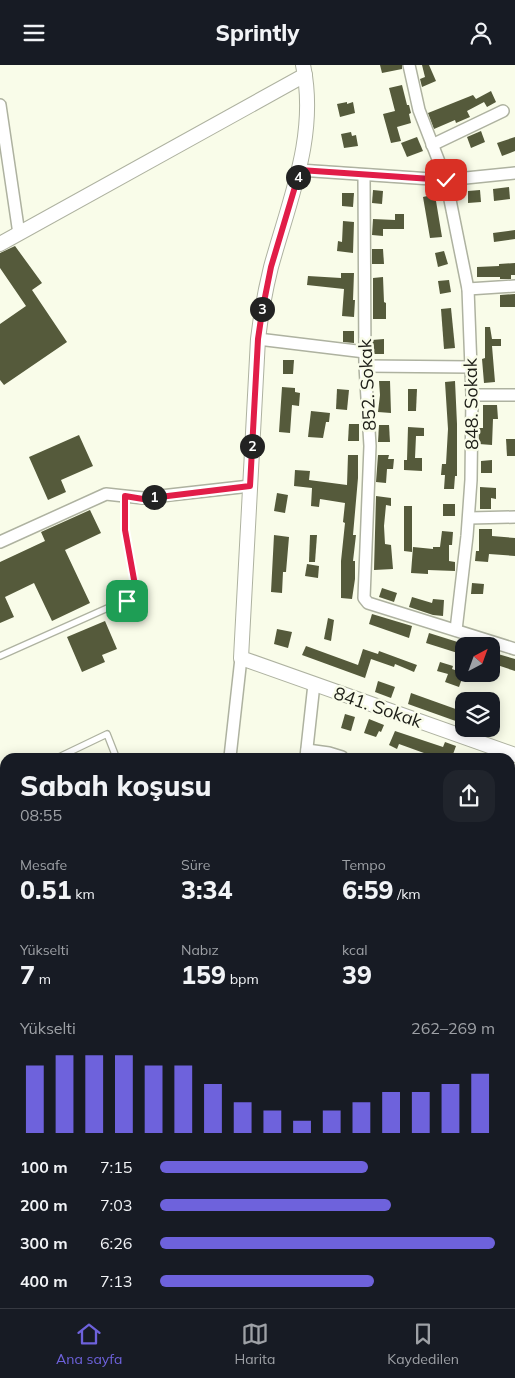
<!DOCTYPE html>
<html lang="tr">
<head>
<meta charset="utf-8">
<style>
  body { margin:0; font-family:Mulish,sans-serif; background:#20242c; color:#f1f3f6; height:100vh; display:flex; flex-direction:column; font-size:19px; white-space:nowrap }
  * { box-sizing:border-box; margin:0 }
  p { font-size:16px; color:#9ea1a6 }
  .icon { flex:none; width:28px; height:28px; fill:none; stroke:currentColor; stroke-width:2; stroke-linecap:round; stroke-linejoin:round }
  .map { position:relative; flex:1; overflow:hidden }
  .side { position:absolute; left:0px; top:688px; width:515px; height:556px; display:flex; flex-direction:column; background:#171b24; border-radius:15px 15px 0 0; box-shadow:0 2px 12px #0003 }
  .side>* { flex:none }
  .needle { width:32px; rotate:41deg }
  .buttons { position:absolute; left:455px; top:572px; display:grid; gap:10px }
  .buttons a { display:grid; place-items:center; width:45px; height:45px; border-radius:10px; background:#171b24; box-shadow:0 2px 12px #0003; font-size:25px }
  .pin { position:absolute; display:grid; place-items:center; width:42px; height:42px; color:#fff; margin:-21px; border-radius:10px; box-shadow:0 2px 8px #0006 }
  .km { position:absolute; width:25px; height:25px; margin:-12px; border-radius:50%; background:#222; color:#fff; font-size:14px; line-height:25px; text-align:center }
  .round { display:grid; place-items:center; flex:none; width:52px; height:52px; border-radius:15px; background:#20242c }
  .overview { display:flex; align-items:center; justify-content:space-between; height:85px; padding:0 20px }
  h1 { font-size:28px; font-weight:800; line-height:38px }
  .stats { display:grid; grid-template-columns:repeat(3,1fr); gap:8px; height:85px; padding:5px 20px }
  .stats div { display:grid; align-content:center }
  .stats b { font-size:25px; font-weight:800 }
  .stats small { font-size:14px; font-weight:400 }
  .stats p { font-size:14px }
  .chart { height:140px; padding:10px 20px }
  .chart p { display:flex; justify-content:space-between }
  .chart svg { width:100%; height:90px; margin-top:5px; stroke:#6e62dc; stroke-width:6 }
  ul { padding:0 20px; list-style:none; font-size:16px }
  li { display:grid; grid-template-columns:80px 60px 1fr; align-items:center; height:38px }
  li i { height:12px; border-radius:6px; background:#6e62dc }
  header { display:flex; justify-content:space-between; align-items:center; height:65px; padding:0 20px; background:#171b24; font-size:22px; font-weight:800 }
  .menu { display:flex; justify-content:space-around; align-items:center; height:70px; border-top:1px solid #363941; background:#171b24; font-size:14px; color:#9ea1a6 }
  .menu a { display:grid; justify-items:center; gap:2px }
  .menu .on { color:#6e62dc }
  .map>svg:first-child { display:block }
  .lines { fill:none; stroke-linecap:round; stroke-linejoin:round }
  .stream { stroke:#a6a7c8; stroke-width:2.5 }
  .building { fill:#555a3b }
  .service-casing { stroke:#aeb2a0; stroke-width:8 }
  .minor-casing { stroke:#aeb2a0; stroke-width:14 }
  .tertiary-casing { stroke:#aeb2a0; stroke-width:16 }
  .secondary-casing { stroke:#aeb2a0; stroke-width:18 }
  .path { stroke:#96998b; stroke-width:2; stroke-dasharray:5 2.5; stroke-linecap:butt }
  .service { stroke:#fff; stroke-width:5.5 }
  .minor { stroke:#fff; stroke-width:11 }
  .tertiary { stroke:#fff; stroke-width:14 }
  .secondary { stroke:#dcdafc; stroke-width:15 }
  .route-casing { stroke:#fff; stroke-width:10 }
  .route { stroke:#e11d48; stroke-width:6 }
  .labels { text-anchor:middle; dominant-baseline:central; stroke-width:5; stroke-linejoin:round; paint-order:stroke }
  .street-label { font-size:18px; fill:#1d1e17; stroke:#f9fce9 }
</style>
</head>
<body>
<header><svg class="icon" aria-label="menu" viewBox="0 0 24 24"><path d="M4 6h16M4 12h16M4 18h16"/></svg>Sprintly<svg class="icon" aria-label="person" viewBox="0 0 24 24"><circle cx="12" cy="8" r="4"/><path d="M4 21q1-7 8-7t8 7"/></svg></header>
<div class="map">
<svg width="515" height="1243" viewBox="0 0 515 1243">
  <rect width="100%" height="100%" fill="#f9fce9"/>
  <g class="lines">
    <path class="stream" d="M510,1185L515,1187"/>
  </g>
  <g class="building">
    <path d="M380,0H402V4L382,8Z"/>
    <path d="M422,0H429L436,16L422,22L420,14L425,12Z"/>
    <path d="M402,20L407,40H409L411,48L409,49L411,58L397,62L401,76L391,78L383,49L395,46L389,23Z"/>
    <path d="M491,26L496,37L487,42L484,37L467,46L470,52L456,58L455,55L434,64L428,48L473,30L476,34Z"/>
    <path d="M347,37V39L353,37L355,48L340,52L337,39Z"/>
    <path d="M481,66L485,77L471,83L467,72Z"/>
    <path d="M351,67L352,71L356,70L358,81L344,83L341,69Z"/>
    <path d="M417,72L423,86L407,92L401,78Z"/>
    <path d="M515,72V86L502,91L497,78Z"/>
    <path d="M509,122L510,134L494,136L493,124Z"/>
    <path d="M373,125L383,126L382,139L372,138Z"/>
    <path d="M480,125L481,137L468,138V126Z"/>
    <path d="M342,128H354L353,142L342,141Z"/>
    <path d="M440,128L441,135L436,136L442,172L430,173L423,132Z"/>
    <path d="M395,149H404V164H383V171L372,170L373,154L395,155Z"/>
    <path d="M343,156L354,157L353,188L337,186L338,176L342,177Z"/>
    <path d="M515,165V174L494,177L493,168Z"/>
    <path d="M15,181L42,218L32,225L67,277L4,320L0,315V259L26,241L0,203V188Z"/>
    <path d="M372,184H383L384,199H372Z"/>
    <path d="M444,186L448,199L438,202L435,188Z"/>
    <path d="M515,198V210H511V214H500V212H477V202L499,201V199Z"/>
    <path d="M341,208H354L353,235H355L354,252L342,251L344,224L307,220L308,211L341,213Z"/>
    <path d="M383,212L384,237L386,238V254H373V213Z"/>
    <path d="M449,215L451,227L440,229L438,216Z"/>
    <path d="M515,229V242H500V230Z"/>
    <path d="M451,243L455,283L444,284L441,244Z"/>
    <path d="M485,262H490L492,274H501V281H492L495,317L484,318L482,294L485,293Z"/>
    <path d="M343,266H354V278L343,277Z"/>
    <path d="M384,274V289H373L372,275Z"/>
    <path d="M283,295H294L293,309H283Z"/>
    <path d="M379,316H390L391,348L378,347L380,330Z"/>
    <path d="M455,316L457,359V411H455L454,424H444L445,410H441L442,399H446L448,364L445,317Z"/>
    <path d="M282,322L295,323V327L300,328L299,341L292,340L290,368L279,367Z"/>
    <path d="M337,324L349,325L347,345L336,344Z"/>
    <path d="M408,324H417L416,346H408Z"/>
    <path d="M483,340H497L498,354H493L492,380L479,379V363H483Z"/>
    <path d="M311,346L330,348L329,357H326L323,373L308,372Z"/>
    <path d="M349,359H359V376H348Z"/>
    <path d="M379,360H389L390,377H378Z"/>
    <path d="M408,362L424,363V371H416L415,393H422V406L404,405V395H407Z"/>
    <path d="M79,370L93,401L61,415L66,427L48,435L29,392Z"/>
    <path d="M506,374H515V391H507Z"/>
    <path d="M348,390H358V413L353,470H356L353,496H355V514L352,534L341,533V496L345,458L343,457L345,438L320,434L319,442L311,441L312,423L294,421L295,405L310,406L309,415L347,420Z"/>
    <path d="M378,390H389L388,394H394L393,404H387L386,418L376,417Z"/>
    <path d="M492,395V408H481V396Z"/>
    <path d="M480,422L496,423V434L491,433V444H480Z"/>
    <path d="M277,428L288,430L285,448L274,446Z"/>
    <path d="M376,431L391,433V441L386,440L384,461L385,479L391,480L393,504L374,505Z"/>
    <rect x="443" y="439" width="12" height="12"/>
    <path d="M404,441H412V487L404,486Z"/>
    <path d="M90,445L101,468L65,485L90,538L52,556L34,518L5,532L14,552L0,558V497L45,476L41,467Z"/>
    <path d="M479,464H492V471L515,473V491L489,489L488,497L475,496L476,486H479Z"/>
    <path d="M442,466L453,467L452,480H449V496L455,497V506L428,505V509L411,508L413,482L433,484V482H440Z"/>
    <path d="M274,470L289,472L286,507H283L282,528L271,527Z"/>
    <path d="M310,470H317L315,497H309Z"/>
    <path d="M307,499L319,501L318,513L305,511Z"/>
    <path d="M472,518L484,519L483,529H471Z"/>
    <path d="M382,523L397,528L394,537L379,532Z"/>
    <path d="M412,532L432,538L433,534L444,535L443,551L433,550L409,542Z"/>
    <path d="M372,549L412,561L409,573L369,559Z"/>
    <path d="M328,553L334,555L331,576L324,574Z"/>
    <path d="M105,556L117,584L102,590L105,597L82,607L67,572Z"/>
    <path d="M277,564L292,567L288,583L274,579Z"/>
    <path d="M429,568L464,579V590L426,578Z"/>
    <path d="M306,581L358,600L363,584L378,589L379,586L417,600L414,607L395,599L394,602L371,594L365,613L302,590Z"/>
    <path d="M491,587L515,594V606L491,598Z"/>
    <path d="M440,597L453,601L452,604L464,608L459,622L445,617L448,609L437,606Z"/>
    <path d="M378,616L395,622L391,633L375,627Z"/>
    <path d="M411,628L464,647V659L408,639Z"/>
    <path d="M345,649L355,652L351,666L341,663Z"/>
    <path d="M369,654L384,660L381,667L379,666L376,672L364,668Z"/>
    <path d="M395,666L443,682L445,677L456,681L452,692H435L399,679L397,684L389,680Z"/>
  </g>
  <g class="lines">
    <g class="service-casing">
      <g id="service">
        <path d="M0,591L130,533L134,527L135,520L125,465V431"/>
        <path d="M59,692L107,669L116,692"/>
        <path d="M0,722L5,719"/>
        <path d="M483,1243L484,1239"/>
      </g>
    </g>
    <g class="minor-casing">
      <g id="minor">
        <path d="M409,0L419,45L446,115L468,224L472,330L471,415L467,471L456,565"/>
        <path d="M0,40L19,169"/>
        <path d="M432,80L503,46"/>
        <path d="M299,105L446,115L515,108"/>
        <path d="M364,110L365,301L370,381L364,533L368,538L515,584"/>
        <path d="M468,224L515,221"/>
        <path d="M258,274L365,287"/>
        <path d="M365,301L470,302"/>
        <path d="M472,330H515"/>
        <path d="M469,453L515,452"/>
        <path d="M0,477L106,429L143,433L250,421"/>
        <path d="M307,685L329,688L342,692"/>
        <path d="M230,692L241,593"/>
        <path d="M306,692L314,619"/>
        <path d="M510,758L515,760"/>
        <path d="M510,826H515"/>
        <path d="M0,877L5,875"/>
        <path d="M0,929L5,926"/>
        <path d="M0,972L5,974"/>
        <path d="M3,992L5,1006"/>
        <path d="M510,1055L515,1056"/>
        <path d="M0,1078L5,1077"/>
        <path d="M0,1125L5,1124"/>
        <path d="M0,1173L5,1172"/>
        <path d="M0,1230L5,1229"/>
        <path d="M145,1239L146,1243"/>
      </g>
    </g>
    <g class="tertiary-casing">
      <g id="tertiary">
        <path d="M303,0C318,70 289,136 271,202C265,226 261,249 258,274L241,593L515,690"/>
        <path d="M0,179L305,10"/>
      </g>
    </g>
    <g class="secondary-casing">
      <g id="secondary">
        <path d="M0,789L5,801"/>
        <path d="M0,837L5,849"/>
        <path d="M163,1239L164,1243"/>
        <path d="M183,1239L184,1243"/>
      </g>
    </g>
    <path class="path" d="M329,1243L330,1239"/>
    <use href="#service" class="service"/>
    <use href="#minor" class="minor"/>
    <use href="#tertiary" class="tertiary"/>
    <use href="#secondary" class="secondary"/>
  </g>
  <g class="lines">
    <g class="route-casing">
      <path id="route" d="M127,536L133,530L135,520L125,465V431L143,434L250,421L258,274L262,247L271,202L300,105L446,115"/>
    </g>
    <use href="#route" class="route"/>
  </g>
  <g class="labels">
    <g class="street-label">
      <text transform="translate(367 320) rotate(-93)">852. Sokak</text>
      <text transform="translate(471 339) rotate(-91)">848. Sokak</text>
      <text transform="translate(378 642) rotate(19)">841. Sokak</text>
    </g>
  </g>
</svg>
<div class="buttons">
<a><svg class="needle" viewBox="-14 -14 28 28"><path d="M0-13l5 13h-10z" fill="#e53935"/><path d="M0 13l5-13h-10z" fill="#9ea1a6"/></svg></a>
<a><svg class="icon" aria-label="layers" viewBox="0 0 24 24"><path d="M12 4l9 5-9 5-9-5zM3 14l9 5 9-5"/></svg></a>
</div>
<div class="pin" style="left:127px;top:536px;background:#1e9e55"><svg class="icon" aria-label="arrive" viewBox="0 0 24 24"><path d="M6 21V4h12l-3 4 3 4H6"/></svg></div>
<div class="pin" style="left:446px;top:115px;background:#d93025"><svg class="icon" aria-label="check" viewBox="0 0 24 24"><path d="M5 12l5 5 9-10"/></svg></div>
<b class="km" style="left:154px;top:432px">1</b>
<b class="km" style="left:252px;top:381px">2</b>
<b class="km" style="left:262px;top:244px">3</b>
<b class="km" style="left:298px;top:112px">4</b>
<section class="side">
<div class="overview"><div><h1>Sabah koşusu</h1><p>08:55</p></div><a class="round"><svg class="icon" aria-label="share" viewBox="0 0 24 24"><path d="M12 15V3M7 8l5-5 5 5M5 13v7h14v-7"/></svg></a></div>
<div class="stats">
<div><p>Mesafe</p><b>0.51<small> km</small></b></div>
<div><p>Süre</p><b>3:34</b></div>
<div><p>Tempo</p><b>6:59<small> /km</small></b></div>
</div>
<div class="stats">
<div><p>Yükselti</p><b>7<small> m</small></b></div>
<div><p>Nabız</p><b>159<small> bpm</small></b></div>
<div><p>kcal</p><b>39</b></div>
</div>
<div class="chart"><p><span>Yükselti</span>262–269 m</p>
<svg viewBox="0 0 160 44" preserveAspectRatio="none"><path d="M5 44V11M15 44V6M25 44V6M35 44V6M45 44V11M55 44V11M65 44V20M75 44V29M85 44V33M95 44V38M105 44V33M115 44V29M125 44V24M135 44V24M145 44V20M155 44V15"/></svg>
</div>
<ul>
<li><b>100 m</b>7:15<i style="width:62%"></i></li>
<li><b>200 m</b>7:03<i style="width:69%"></i></li>
<li><b>300 m</b>6:26<i style="width:100%"></i></li>
<li><b>400 m</b>7:13<i style="width:64%"></i></li>
</ul>
</section>
</div>
<nav class="menu">
<a class="on"><svg class="icon" aria-label="home" viewBox="0 0 24 24"><path d="M3 11l9-7 9 7M6 9v11h12V9"/></svg>Ana sayfa</a>
<a><svg class="icon" aria-label="map" viewBox="0 0 24 24"><path d="M3 6l6-2 6 2 6-2v14l-6 2-6-2-6 2zM9 4v14M15 6v14"/></svg>Harita</a>
<a><svg class="icon" aria-label="saved" viewBox="0 0 24 24"><path d="M7 4h10v16l-5-4-5 4z"/></svg>Kaydedilen</a>
</nav>
</body>
</html>
